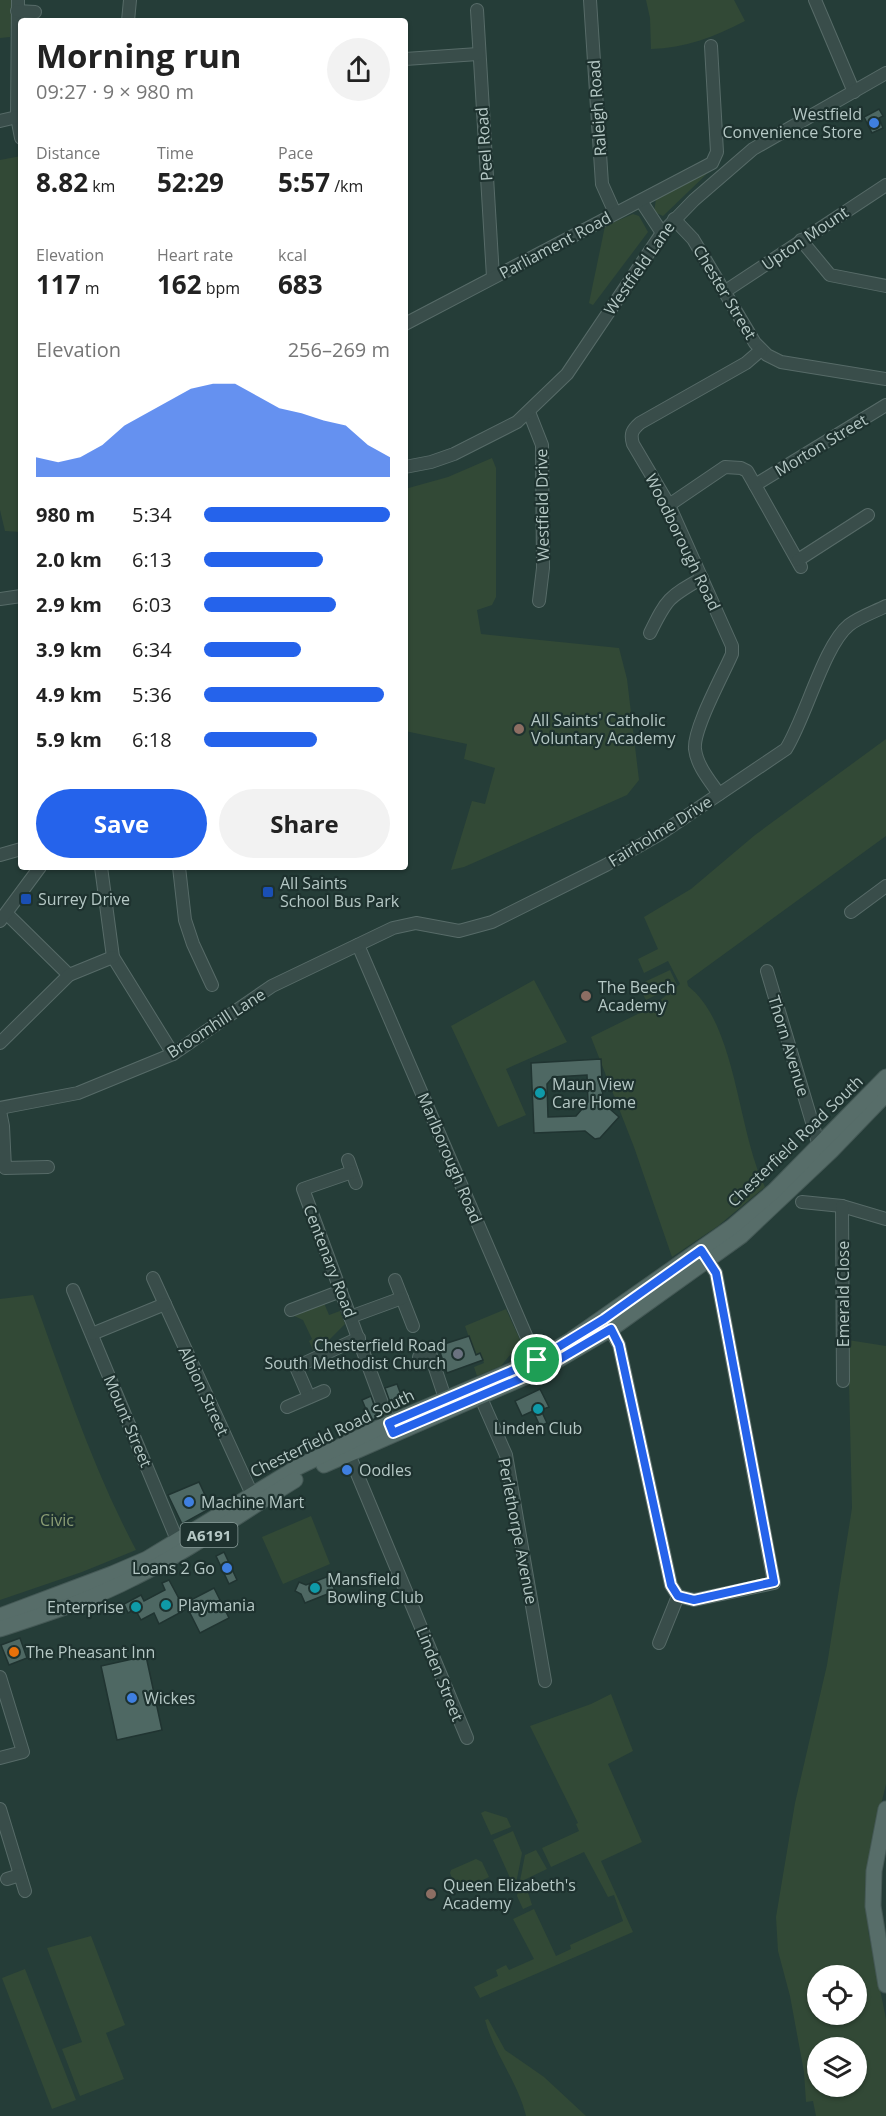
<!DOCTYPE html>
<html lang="en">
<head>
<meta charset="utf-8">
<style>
  body { margin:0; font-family:"Open Sans",sans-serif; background:#f2f2f2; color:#222; height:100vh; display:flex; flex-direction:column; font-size:22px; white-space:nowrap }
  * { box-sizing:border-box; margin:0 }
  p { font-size:20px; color:#767676 }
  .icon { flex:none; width:33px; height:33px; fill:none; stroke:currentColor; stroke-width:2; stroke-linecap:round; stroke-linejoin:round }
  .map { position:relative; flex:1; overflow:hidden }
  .side { position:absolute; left:18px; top:18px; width:390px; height:852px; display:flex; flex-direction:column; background:#fff; border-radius:6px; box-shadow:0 2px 4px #0004 }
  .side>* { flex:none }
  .tools { position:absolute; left:807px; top:1965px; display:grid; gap:12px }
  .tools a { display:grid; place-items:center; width:60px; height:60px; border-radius:50%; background:#fff; box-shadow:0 2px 4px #0004; font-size:30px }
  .pin { position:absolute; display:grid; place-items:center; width:51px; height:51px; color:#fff; margin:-26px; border:3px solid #fff; border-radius:50%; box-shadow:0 2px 6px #0007 }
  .round { display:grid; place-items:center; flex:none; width:63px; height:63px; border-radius:32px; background:#f2f2f2 }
  .summary { display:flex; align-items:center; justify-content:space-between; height:102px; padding:0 18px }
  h1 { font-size:33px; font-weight:700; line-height:45px }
  .metrics { display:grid; grid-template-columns:repeat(3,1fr); gap:9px; height:102px; padding:6px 18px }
  .metrics div { display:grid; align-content:center }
  .metrics b { font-size:26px; font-weight:700 }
  .metrics small { font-size:16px; font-weight:400 }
  .metrics p { font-size:16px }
  .chart { height:168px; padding:12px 18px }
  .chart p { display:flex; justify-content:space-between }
  .chart svg { width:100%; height:108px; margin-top:6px; fill:#2563eb; opacity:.7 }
  .primary-button { display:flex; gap:12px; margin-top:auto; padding:12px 18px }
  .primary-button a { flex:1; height:69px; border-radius:36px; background:#2563eb; color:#fff; font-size:24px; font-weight:700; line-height:69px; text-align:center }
  .primary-button a+a { background:#f2f2f2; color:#222 }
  ul { padding:0 18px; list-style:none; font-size:20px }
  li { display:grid; grid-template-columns:96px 72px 1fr; align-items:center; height:45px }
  li i { height:15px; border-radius:8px; background:#2563eb }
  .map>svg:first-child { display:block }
  .green { fill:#324936; fill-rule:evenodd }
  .building { fill:#4e6863; stroke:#203431; stroke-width:1.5; fill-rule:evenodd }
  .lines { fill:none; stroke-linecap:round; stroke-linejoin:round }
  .minor-casing { stroke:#576b68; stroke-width:14 }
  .major-casing { stroke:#455956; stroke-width:17 }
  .minor { stroke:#394d4a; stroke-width:12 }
  .major { stroke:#576d69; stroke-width:15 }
  .route-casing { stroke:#fff; stroke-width:12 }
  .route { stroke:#2563eb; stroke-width:8 }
  .shop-dot { fill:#3f7fe0; stroke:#1e322f; stroke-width:2 }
  .education-dot { fill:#8d6e63; stroke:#1e322f; stroke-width:2 }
  .transit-dot { fill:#1a4fb4; stroke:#1e322f; stroke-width:2 }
  .culture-dot { fill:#0f9aa8; stroke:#1e322f; stroke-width:2 }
  .worship-dot { fill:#6b7280; stroke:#1e322f; stroke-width:2 }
  .food-dot { fill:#e8710a; stroke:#1e322f; stroke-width:2 }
  .labels { text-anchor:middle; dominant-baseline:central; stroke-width:4.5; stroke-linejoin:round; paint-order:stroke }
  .shield { fill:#1e322f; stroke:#889b98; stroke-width:1.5 }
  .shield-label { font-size:15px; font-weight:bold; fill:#b5c8c5 }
  .street-label { font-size:16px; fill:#b5c8c5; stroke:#1e322f }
  .poi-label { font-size:16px; fill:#b5c8c5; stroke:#1e322f; text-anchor:start }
  .park-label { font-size:16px; fill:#8b9d74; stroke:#1e322f }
</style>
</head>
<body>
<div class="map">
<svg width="886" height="2116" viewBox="0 0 886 2116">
  <rect width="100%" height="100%" fill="#253d38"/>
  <g class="green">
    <path d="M0,0H12L10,37L0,38Z"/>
    <path d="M646,0H734L745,21C714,37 685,48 651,49L650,18Z"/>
    <path d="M21,156V532L5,531L0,510V160Z"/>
    <path d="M714,167L663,216L654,212L656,199Z"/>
    <path d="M633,214L639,216L648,232L593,305L589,303L605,226Z"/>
    <path d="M492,458L496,468V597L492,605L477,610L481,634L619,648L627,679L639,780L627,795L464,867L451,870L472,801L485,804L495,768L464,759L467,744L405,731V489L448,477Z"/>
    <path d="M886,739V836L687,981L688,986C737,1024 737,1131 765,1187L718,1226L672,1257L634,1147L591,1037L652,1007L680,984L668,961L644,973L638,959L658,949L644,917L691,889L755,835Z"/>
    <path d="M670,970L677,985L646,1000L638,985Z"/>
    <path d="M534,980L567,1042L506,1069L526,1115L498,1127L451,1026Z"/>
    <path d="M33,1295C64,1381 93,1469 136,1550L82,1572L0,1600V1299Z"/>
    <path d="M324,1303L329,1315L340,1311L345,1324L328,1341L321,1343L313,1350L309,1341L312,1339L303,1320L292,1315Z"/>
    <path d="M506,1309L520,1340L519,1344L501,1366L477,1376L474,1367L484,1363L480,1353L475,1355L465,1326Z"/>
    <path d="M848,1340L886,1346V1784L874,1834L868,1880V1930L886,2019V2116H816L813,2101L806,2102L804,2072L790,1996L778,1951L776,1917L795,1803L827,1665L852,1508ZM818,1976H856V2014H818ZM818,2048H856V2086H818Z"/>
    <path d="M311,1516L330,1564L283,1584L262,1537Z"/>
    <path d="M611,1694L633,1751L608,1764L642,1842L601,1861L633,1932L480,1998L474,1987L498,1976L496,1970L506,1965L509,1970L534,1959L513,1919L534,1909L556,1956L571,1949L570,1945L623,1921L614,1895L608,1897L584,1852L551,1867L542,1848L579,1831L576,1824L578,1823L530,1726L591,1704Z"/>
    <path d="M485,1811L507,1818L511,1827L491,1835L481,1813Z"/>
    <path d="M513,1831L522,1853L515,1889L493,1840Z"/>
    <path d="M536,1850L547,1869L524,1880L532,1905L523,1909L517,1896L525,1855Z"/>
    <path d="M476,1859L482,1862L489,1877L458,1892L450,1873L451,1870Z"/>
    <path d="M91,1936L125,2025L106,2033L124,2079L80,2096L62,2049L82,2042L47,1948Z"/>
    <path d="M25,1969L76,2100L52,2109L2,1978Z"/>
    <path d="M488,2019L505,2050L544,2077L586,2116H526C518,2082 494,2054 485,2020Z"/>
  </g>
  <g class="building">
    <path d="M879,109L883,116L879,118L883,128L872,133L864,117Z"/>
    <path d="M601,1059L603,1103L619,1117L600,1138L595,1139L585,1131L534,1133L531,1063ZM587,1075L588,1102L576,1116L548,1117L547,1084L553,1077Z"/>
    <path d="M469,1336L476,1355L480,1353L483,1360L447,1373L438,1346Z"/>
    <path d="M397,1384L403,1400L391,1405L385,1388Z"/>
    <path d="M540,1389L549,1407L541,1410L547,1423L540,1426L533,1411L522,1416L515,1401Z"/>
    <path d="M371,1396L378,1417L371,1421L362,1400Z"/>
    <path d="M199,1482L211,1508L182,1524L168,1495Z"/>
    <path d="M224,1552L237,1580L229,1584L216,1556Z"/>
    <path d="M329,1576L335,1591L305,1603L301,1594L295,1591L299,1582L306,1585Z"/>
    <path d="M169,1580L185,1610L159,1624L154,1613L141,1620L135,1609L128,1613L124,1604L141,1595L144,1601L165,1590L162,1583Z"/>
    <path d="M214,1588L229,1618L200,1633L185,1603Z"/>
    <path d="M20,1638L27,1658L9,1665L1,1645Z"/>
    <path d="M146,1656L162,1730L117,1740L101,1666Z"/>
  </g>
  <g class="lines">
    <g class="minor-casing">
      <g id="minor">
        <path d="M18,0L17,117L21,138"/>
        <path d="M590,0L602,184L615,213"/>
        <path d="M815,0L854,92"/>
        <path d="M477,10L493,277"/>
        <path d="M17,11L35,12"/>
        <path d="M128,21L130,0"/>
        <path d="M405,59L478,54"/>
        <path d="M0,121L17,117"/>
        <path d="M641,201L662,233"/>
        <path d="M674,219L693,239L755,343L767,355L781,362L886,379"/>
        <path d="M801,240L830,275L886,286"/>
        <path d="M724,292L886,185"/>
        <path d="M405,324L712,163L717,152L711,46"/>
        <path d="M529,412L542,445L543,568L539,601"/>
        <path d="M405,467L431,462L454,454L517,422L567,374L662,233L694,200L753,149L886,73"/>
        <path d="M755,485L886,405"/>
        <path d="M669,505L725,467L741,468L747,471L755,485L801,567"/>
        <path d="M798,560L868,515"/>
        <path d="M0,599L21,596"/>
        <path d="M650,633C667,598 669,597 702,578"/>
        <path d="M719,794C710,781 697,766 695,749C693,729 723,675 732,654V646L669,505L633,444C630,434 632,430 640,423L746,363L761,350"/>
        <path d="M0,855L21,849"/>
        <path d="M101,867L113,957L173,1054"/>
        <path d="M179,867L185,920L193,944L212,985"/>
        <path d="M851,912L886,886"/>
        <path d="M7,914L69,975"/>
        <path d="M0,921L40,867"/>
        <path d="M358,945L540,1368"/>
        <path d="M767,971L817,1139L828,1148"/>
        <path d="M0,1043L69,975L113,957"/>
        <path d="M0,1108L78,1093L173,1054L272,986L393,928L416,923L459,931L492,922L606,865L660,834L786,749C806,717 824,645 849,625C859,617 874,612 886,606"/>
        <path d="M0,1111L3,1126L5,1168L48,1167"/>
        <path d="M348,1160L356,1183"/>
        <path d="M352,1172L303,1189L392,1430"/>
        <path d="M802,1202L842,1206L886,1219"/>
        <path d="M842,1206L843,1381"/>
        <path d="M153,1278L256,1503"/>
        <path d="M395,1280L413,1326"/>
        <path d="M73,1290L180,1547"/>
        <path d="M291,1310L341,1291"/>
        <path d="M350,1317L402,1298"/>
        <path d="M606,1322L619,1345L671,1585L678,1596"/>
        <path d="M92,1334L165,1304"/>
        <path d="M419,1357L430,1353L445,1398"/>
        <path d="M477,1389L506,1455L545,1681"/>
        <path d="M309,1397L296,1367L359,1338"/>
        <path d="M287,1407L324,1391"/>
        <path d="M346,1447L467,1738"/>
        <path d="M678,1596L694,1600L774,1583L716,1273L703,1253"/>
        <path d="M659,1643L678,1596"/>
        <path d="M0,1677L23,1752L0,1758"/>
        <path d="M0,1809L25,1891"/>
        <path d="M7,1879L20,1875"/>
      </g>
    </g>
    <g class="major-casing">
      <g id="major">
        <path d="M324,1465L541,1370L611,1329L741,1236L831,1151L886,1094"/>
        <path d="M0,1616L112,1574L147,1559L298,1467L389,1423L537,1360L571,1340L732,1227L774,1191L886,1077"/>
        <path d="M0,1629C45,1614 91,1600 133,1578C190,1550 241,1513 295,1480"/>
        <path d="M886,1809L874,1871L873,1906L886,1985"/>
      </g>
    </g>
    <use href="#minor" class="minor"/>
    <use href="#major" class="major"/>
  </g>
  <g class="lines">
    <g class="route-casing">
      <path id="route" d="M701,1250L716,1273L774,1582L694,1600L678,1596L671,1585L619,1345L611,1329L541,1370L393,1433L389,1423L537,1360L604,1319Z"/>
    </g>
    <use href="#route" class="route"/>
  </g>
  <g class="shop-dot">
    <circle cx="874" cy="123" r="6"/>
    <circle cx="347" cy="1470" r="6"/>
    <circle cx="189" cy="1502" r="6"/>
    <circle cx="227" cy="1568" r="6"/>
    <circle cx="132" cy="1698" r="6"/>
  </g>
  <g class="education-dot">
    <circle cx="519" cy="729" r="6"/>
    <circle cx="586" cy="996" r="6"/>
    <circle cx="431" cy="1894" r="6"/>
  </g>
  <g class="transit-dot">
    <rect x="262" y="886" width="12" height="12" rx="3"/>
    <rect x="20" y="893" width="12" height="12" rx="3"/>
  </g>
  <g class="culture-dot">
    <circle cx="540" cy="1093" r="6"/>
    <circle cx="538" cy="1409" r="6"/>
    <circle cx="315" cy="1588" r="6"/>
    <circle cx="166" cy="1605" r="6"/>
    <circle cx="136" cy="1607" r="6"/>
  </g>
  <circle class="worship-dot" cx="458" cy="1354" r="6"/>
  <circle class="food-dot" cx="14" cy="1652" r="6"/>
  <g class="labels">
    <rect class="shield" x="180.5" y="1523" width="57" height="24" rx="4.5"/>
    <g class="shield-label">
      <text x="209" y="1535">A6191</text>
    </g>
    <g class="street-label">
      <text transform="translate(597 108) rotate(-94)">Raleigh Road</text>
      <text transform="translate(484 144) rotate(-94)">Peel Road</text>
      <text transform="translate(805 238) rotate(-34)">Upton Mount</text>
      <text transform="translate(555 245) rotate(-28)">Parliament Road</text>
      <text transform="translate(639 268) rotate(-55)">Westfield Lane</text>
      <text transform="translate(725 292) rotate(59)">Chester Street</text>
      <text transform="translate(821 445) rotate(-31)">Morton Street</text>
      <text transform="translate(542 505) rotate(-91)">Westfield Drive</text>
      <text transform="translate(683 542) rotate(64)">Woodborough Road</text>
      <text transform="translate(660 831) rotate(-32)">Fairholme Drive</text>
      <text transform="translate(216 1023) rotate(-33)">Broomhill Lane</text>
      <text transform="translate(789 1046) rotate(73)">Thorn Avenue</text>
      <text transform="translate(795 1141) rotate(-44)">Chesterfield Road South</text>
      <text transform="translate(450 1158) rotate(67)">Marlborough Road</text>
      <text transform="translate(330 1261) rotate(69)">Centenary Road</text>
      <text transform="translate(843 1294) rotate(-90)">Emerald Close</text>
      <text transform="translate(204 1391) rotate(65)">Albion Street</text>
      <text transform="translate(128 1421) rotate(67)">Mount Street</text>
      <text transform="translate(332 1433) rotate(-26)">Chesterfield Road South</text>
      <text transform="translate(518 1531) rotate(79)">Perlethorpe Avenue</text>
      <text transform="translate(440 1674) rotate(68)">Linden Street</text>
    </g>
    <g class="poi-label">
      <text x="862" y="114" text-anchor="end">Westfield<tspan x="862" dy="18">Convenience Store</tspan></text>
      <text x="531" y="720">All Saints' Catholic<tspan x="531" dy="18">Voluntary Academy</tspan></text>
      <text x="280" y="883">All Saints<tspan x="280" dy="18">School Bus Park</tspan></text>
      <text x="38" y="899">Surrey Drive</text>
      <text x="598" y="987">The Beech<tspan x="598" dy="18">Academy</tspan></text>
      <text x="552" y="1084">Maun View<tspan x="552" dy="18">Care Home</tspan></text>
      <text x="446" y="1345" text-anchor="end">Chesterfield Road<tspan x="446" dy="18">South Methodist Church</tspan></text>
      <text x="538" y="1428" text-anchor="middle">Linden Club</text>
      <text x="359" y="1470">Oodles</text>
      <text x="201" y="1502">Machine Mart</text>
      <text x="215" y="1568" text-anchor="end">Loans 2 Go</text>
      <text x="327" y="1579">Mansfield<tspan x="327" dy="18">Bowling Club</tspan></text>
      <text x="178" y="1605">Playmania</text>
      <text x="124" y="1607" text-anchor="end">Enterprise</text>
      <text x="26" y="1652">The Pheasant Inn</text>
      <text x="144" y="1698">Wickes</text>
      <text x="443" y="1885">Queen Elizabeth's<tspan x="443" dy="18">Academy</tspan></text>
    </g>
    <g class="park-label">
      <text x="57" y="1520">Civic</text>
    </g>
  </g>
</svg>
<div class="tools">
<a><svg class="icon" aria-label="locate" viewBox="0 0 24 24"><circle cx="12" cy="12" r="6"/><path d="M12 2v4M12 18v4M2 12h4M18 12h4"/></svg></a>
<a><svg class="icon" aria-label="layers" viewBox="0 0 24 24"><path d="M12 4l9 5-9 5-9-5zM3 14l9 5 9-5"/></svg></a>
</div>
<div class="pin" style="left:537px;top:1360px;background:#1e9e55"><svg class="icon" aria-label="arrive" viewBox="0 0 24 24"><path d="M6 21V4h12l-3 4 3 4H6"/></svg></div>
<section class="side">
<div class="summary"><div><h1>Morning run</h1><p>09:27 · 9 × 980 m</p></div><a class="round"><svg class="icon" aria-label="share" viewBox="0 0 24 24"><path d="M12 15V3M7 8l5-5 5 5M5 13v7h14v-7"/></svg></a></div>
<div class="metrics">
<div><p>Distance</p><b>8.82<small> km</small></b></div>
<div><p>Time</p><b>52:29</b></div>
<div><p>Pace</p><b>5:57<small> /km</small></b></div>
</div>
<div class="metrics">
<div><p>Elevation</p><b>117<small> m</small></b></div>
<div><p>Heart rate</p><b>162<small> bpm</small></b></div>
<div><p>kcal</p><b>683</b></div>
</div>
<div class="chart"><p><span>Elevation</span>256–269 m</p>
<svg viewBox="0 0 160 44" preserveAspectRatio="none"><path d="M0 44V36L10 38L20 36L30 31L40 23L50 18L60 13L70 8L80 6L90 6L100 11L110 16L120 18L130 21L140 23L150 31L160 36V44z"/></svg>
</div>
<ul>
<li><b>980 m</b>5:34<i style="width:100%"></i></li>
<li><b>2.0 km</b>6:13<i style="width:64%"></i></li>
<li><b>2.9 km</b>6:03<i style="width:71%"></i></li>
<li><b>3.9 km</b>6:34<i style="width:52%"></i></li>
<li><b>4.9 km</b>5:36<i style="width:97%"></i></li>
<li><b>5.9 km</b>6:18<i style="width:61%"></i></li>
</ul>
<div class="primary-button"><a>Save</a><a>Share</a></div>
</section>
</div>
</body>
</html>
